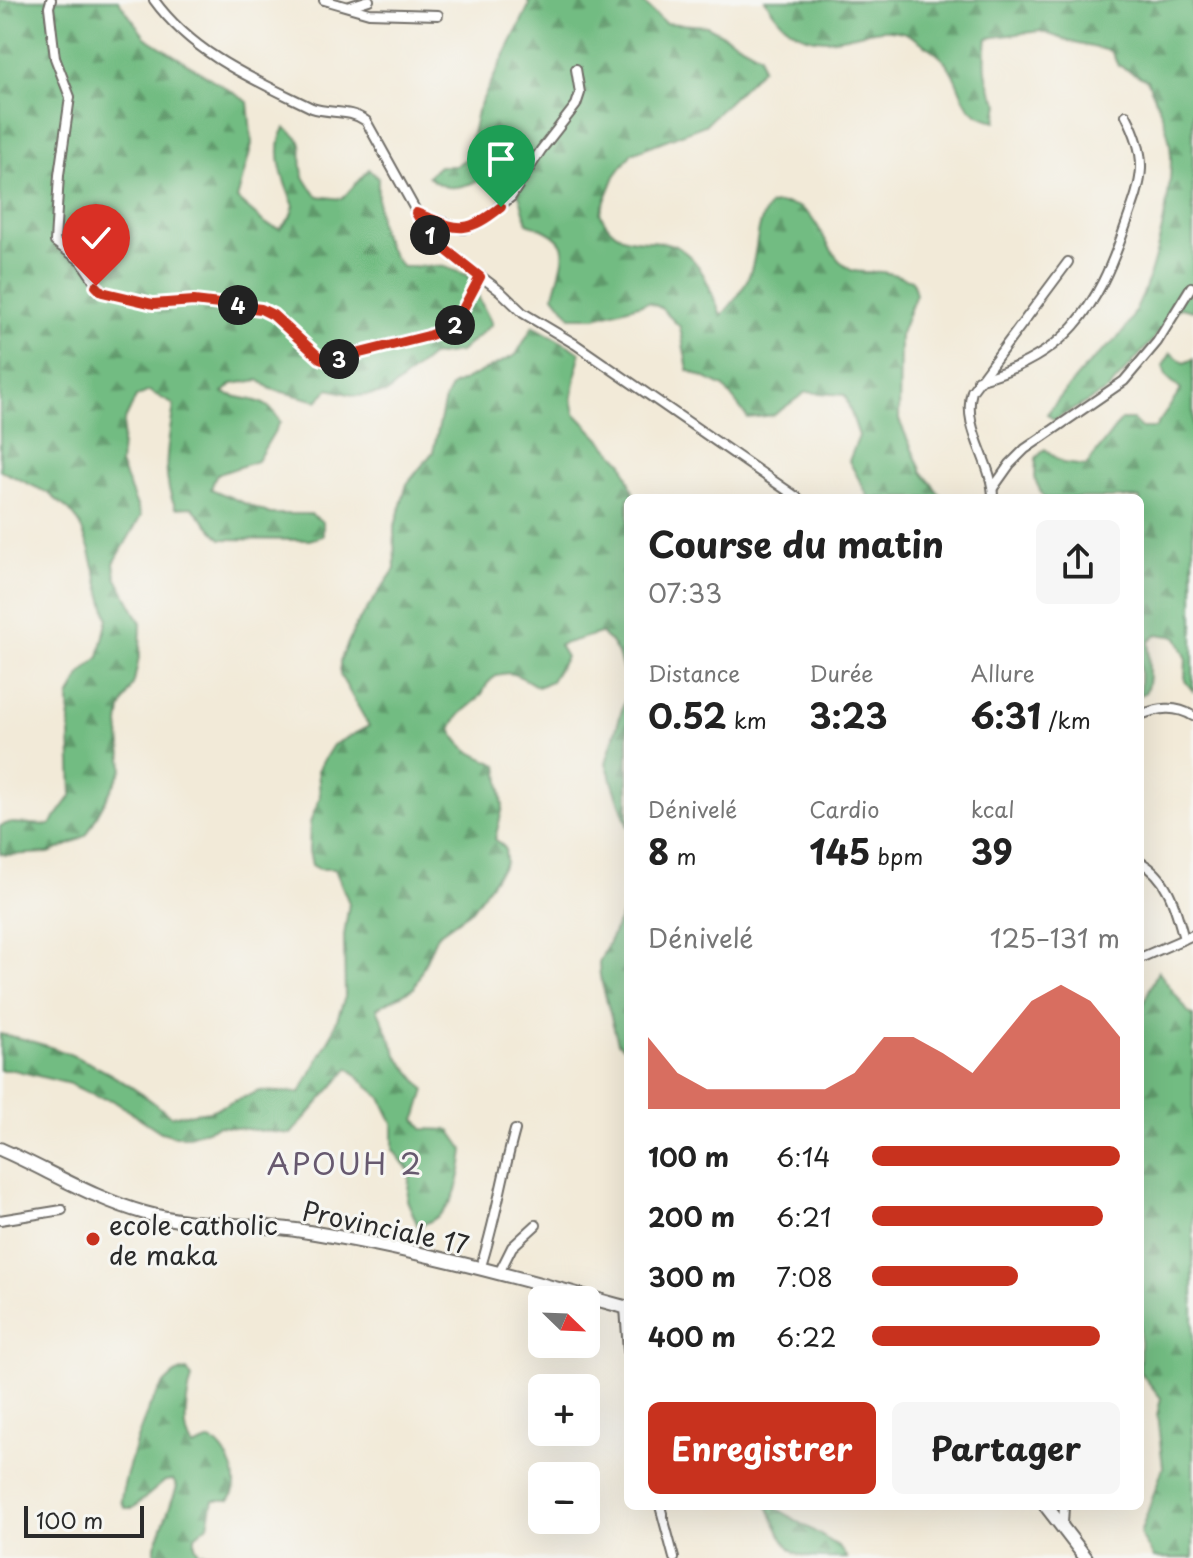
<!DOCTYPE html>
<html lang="fr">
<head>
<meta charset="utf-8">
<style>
  body { margin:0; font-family:"Playpen Sans",sans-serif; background:#f6f6f6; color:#222; height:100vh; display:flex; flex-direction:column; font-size:30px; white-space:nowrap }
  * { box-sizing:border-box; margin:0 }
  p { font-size:26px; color:#767676 }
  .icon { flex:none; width:44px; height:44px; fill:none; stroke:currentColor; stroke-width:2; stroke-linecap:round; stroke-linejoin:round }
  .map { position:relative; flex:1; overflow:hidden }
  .details { position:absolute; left:624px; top:494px; width:520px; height:1016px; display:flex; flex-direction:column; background:#fff; border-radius:12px; box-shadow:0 8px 32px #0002 }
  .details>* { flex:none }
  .needle { width:52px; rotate:113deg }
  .tools { position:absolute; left:528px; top:1286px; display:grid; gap:16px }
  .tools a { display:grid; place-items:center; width:72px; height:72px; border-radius:12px; background:#fff; box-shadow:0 8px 32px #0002; font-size:40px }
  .scale { position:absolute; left:24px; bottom:20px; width:120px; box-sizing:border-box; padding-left:8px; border:4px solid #2b2b2b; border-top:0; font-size:22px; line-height:28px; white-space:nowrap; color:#2b2b2b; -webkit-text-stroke:6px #f6f6f2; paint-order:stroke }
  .pin { position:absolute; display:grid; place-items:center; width:68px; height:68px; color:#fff; margin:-82px -34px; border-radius:50% 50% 50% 0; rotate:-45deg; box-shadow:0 0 8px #0007 }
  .pin .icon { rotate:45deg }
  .km { position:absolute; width:40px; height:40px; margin:-20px; border-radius:50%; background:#222; color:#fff; font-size:22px; line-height:40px; text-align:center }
  .round { display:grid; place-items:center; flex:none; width:84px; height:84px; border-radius:12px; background:#f6f6f6 }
  .head { display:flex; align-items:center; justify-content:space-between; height:136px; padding:0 24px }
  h1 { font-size:36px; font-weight:700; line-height:60px }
  .figures { display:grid; grid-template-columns:repeat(3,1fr); gap:12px; height:136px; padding:8px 24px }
  .figures div { display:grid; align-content:center }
  .figures b { font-size:34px; font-weight:700 }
  .figures small { font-size:22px; font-weight:400 }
  .figures p { font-size:22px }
  .chart { height:224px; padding:16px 24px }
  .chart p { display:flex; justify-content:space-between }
  .chart svg { width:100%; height:144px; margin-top:8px; fill:#c8321e; opacity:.7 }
  .cta { display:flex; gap:16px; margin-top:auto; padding:16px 24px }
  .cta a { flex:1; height:92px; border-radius:12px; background:#c8321e; color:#fff; font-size:32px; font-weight:700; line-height:92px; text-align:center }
  .cta a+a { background:#f6f6f6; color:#222 }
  ul { padding:0 24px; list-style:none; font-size:26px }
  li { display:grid; grid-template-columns:128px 96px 1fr; align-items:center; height:60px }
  li i { height:20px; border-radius:10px; background:#c8321e }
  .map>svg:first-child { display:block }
  .forest { fill:url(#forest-firs); stroke:#4e7456; stroke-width:2 }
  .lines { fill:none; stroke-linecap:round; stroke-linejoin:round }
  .minor-casing { stroke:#716e68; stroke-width:12 }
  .primary-casing { stroke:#716e68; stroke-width:16 }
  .minor { stroke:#fff; stroke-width:8 }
  .primary { stroke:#fff; stroke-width:12 }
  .route-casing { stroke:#fff; stroke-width:16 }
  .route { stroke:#c8321e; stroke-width:10 }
  .poi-dot { fill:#c8321e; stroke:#f6f6f2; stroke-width:3 }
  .labels { text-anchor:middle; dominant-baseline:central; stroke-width:6; stroke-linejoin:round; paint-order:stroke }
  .poi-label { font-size:26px; fill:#2b2b2b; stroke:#f6f6f2; text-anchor:start }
  .street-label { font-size:26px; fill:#2b2b2b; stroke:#f6f6f2 }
  .quarter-label { font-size:30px; letter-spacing:2px; fill:#67596f; stroke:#f6f6f2 }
</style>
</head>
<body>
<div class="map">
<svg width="1193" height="1558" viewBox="0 0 1193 1558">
  <defs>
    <pattern id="forest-firs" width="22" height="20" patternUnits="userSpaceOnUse" patternTransform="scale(2)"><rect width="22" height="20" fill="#72bc82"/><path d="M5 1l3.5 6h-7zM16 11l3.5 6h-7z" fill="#5e996b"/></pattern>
  </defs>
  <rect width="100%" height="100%" fill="#f6f6f2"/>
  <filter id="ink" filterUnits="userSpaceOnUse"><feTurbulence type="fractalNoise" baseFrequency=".0125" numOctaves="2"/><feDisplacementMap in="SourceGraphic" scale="16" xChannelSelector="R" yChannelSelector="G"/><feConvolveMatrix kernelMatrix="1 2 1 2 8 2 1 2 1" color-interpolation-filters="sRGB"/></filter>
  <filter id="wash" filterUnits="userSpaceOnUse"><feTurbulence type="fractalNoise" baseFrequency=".006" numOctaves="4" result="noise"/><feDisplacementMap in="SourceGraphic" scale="32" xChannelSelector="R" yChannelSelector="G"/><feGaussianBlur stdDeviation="1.8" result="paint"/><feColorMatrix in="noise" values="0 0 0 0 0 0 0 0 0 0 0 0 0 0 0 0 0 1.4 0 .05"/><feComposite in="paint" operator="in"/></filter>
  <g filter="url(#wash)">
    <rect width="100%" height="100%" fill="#f2ead8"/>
    <g class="forest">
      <path d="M0,0H118L145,37L248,102L252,144L237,199L266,224L280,229L290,218L294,206C284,183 271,151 285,128C311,143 297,151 303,174C305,181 313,190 317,196L342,199L369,169L378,178C377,215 376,237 402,267L442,266L467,275L492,324L460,352L431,356L387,393L357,396L329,389L317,401L271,389L259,380L232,384L223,393C247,402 267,395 280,422L257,461L216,475L211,489L270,514H311L323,522V536L309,540L221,539L192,507L176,508C159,475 169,440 174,405L149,391L136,397L124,422L120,464L141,516L114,563L116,577L141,623L140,652L134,682L121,709L119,724L123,768L87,834L75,842L49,853L6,855L0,853V826L9,823L50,825L72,795L69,698L80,675L99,657L108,618L89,548L79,522L70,511L48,493L0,470Z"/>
      <path d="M528,0H640L665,23L707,26L760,55L762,69L705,125L632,153L615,176L600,213C620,257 655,230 682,250C704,265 711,292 721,316C733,303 744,290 750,273C759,249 754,225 770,205C823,194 817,251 851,270C860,274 872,271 882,272C892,273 902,277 912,280L916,294L900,336L899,420L922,472L943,498H869L849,461L859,436L845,395L806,392L774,415L748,418L724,387L688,370L680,327L661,308L649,302L596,317H571L554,295C565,252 576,240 527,223L520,197L503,174C476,177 452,201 428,176L439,166H455L467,158L477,111L529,6Z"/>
      <path d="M765,0H1193V311L1181,308L1171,314L1153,340L1108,390L1054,420L1047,414C1061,397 1075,377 1091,362C1103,349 1115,344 1126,328C1152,287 1171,204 1171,156C1170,129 1158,104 1147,80L1118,65L1111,51L1078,44L1040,31L987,38C984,65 984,82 999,104L996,121C958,114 965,89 947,64C941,55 927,46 918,40C875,9 835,62 789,28C779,21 772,10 765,0Z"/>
      <path d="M533,326L580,352L572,399L575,413L623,463L635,498H628V827L606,763L627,693L626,680L618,654L611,642L600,633L559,645L566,657L551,681L538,687C520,676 504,664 487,684C485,688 484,692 481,695C469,709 459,710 451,729C460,751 478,756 498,765L503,807L495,839L505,848L506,862L472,910L437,935L414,988L377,1008L398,1057L425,1090L416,1119L423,1129L450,1130L464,1150C460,1183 455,1216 418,1226L407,1200L410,1172L393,1150V1123L381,1098L349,1068L291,1134L219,1126L189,1136H175L161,1132L112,1100L97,1097L70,1084L14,1070H0V1034C67,1046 119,1074 171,1116L210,1111L259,1091L300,1093L331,1036L345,997L344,936L349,903L335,869H319L312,865L309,851L310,823L320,797L318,769L333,745L369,726L340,675V661L356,625L395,569L394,529L407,484L433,452L445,399L452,386L516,355Z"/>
      <path d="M1171,353L1184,363L1193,359V691L1185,681L1186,657L1177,637L1157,634L1149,642C1147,658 1152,681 1145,693L1140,695V498H1044L1035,480L1036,458L1045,449L1063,463L1086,466L1121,420H1133L1141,428H1155L1181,390L1166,376L1163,366Z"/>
      <path d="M628,902V1050L618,1043L600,976L599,963Z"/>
      <path d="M1158,971L1189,1013L1193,1015V1558H1154L1140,1534L1163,1467L1157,1415L1161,1398L1140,1372V1010Z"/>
      <path d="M187,1370L192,1378C187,1396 180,1431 193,1447L210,1440C228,1450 244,1482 229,1500H213L208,1525L195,1536V1545L199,1552L217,1554L216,1558H155V1546L177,1487L173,1480L165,1481L133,1508H125L121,1501L122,1493C130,1462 150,1373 187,1370Z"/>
      <path d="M768,1506H773L838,1546L847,1558C789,1558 790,1558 768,1506Z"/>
    </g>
  </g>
  <g filter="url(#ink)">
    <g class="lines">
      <g class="minor-casing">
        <g id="minor">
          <path d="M51,0L49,7L55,58L70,97L59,175L55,242L81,261L102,292L153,304L197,301L261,309L273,315L320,358L328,361L449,329L457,323L480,277"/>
          <path d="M154,0C194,55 253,79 312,108C330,114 350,109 366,121L431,238L500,291L523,313L575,344L798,498"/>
          <path d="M324,0L369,13L438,15"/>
          <path d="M350,6L369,0"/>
          <path d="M416,213L463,229L478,224L511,197L541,150L576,105L580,93L576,69"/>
          <path d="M978,380C1066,357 1097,309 1125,227C1142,180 1150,161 1126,115"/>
          <path d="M993,488L1010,464L1025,449L1124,381L1157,342L1191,287"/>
          <path d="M993,498C993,462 961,428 972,391L1068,262"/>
          <path d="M1140,715C1159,708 1175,705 1193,716"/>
          <path d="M1140,862C1169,877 1176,910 1184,939"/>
          <path d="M1140,958L1193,935"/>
          <path d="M0,1220L62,1210"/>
          <path d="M480,1269C495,1224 502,1176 515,1130"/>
          <path d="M499,1273L512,1247L536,1225"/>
          <path d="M625,1307L628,1351"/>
          <path d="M660,1506L674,1558"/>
          <path d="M1063,1524L1064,1506"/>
        </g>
      </g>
      <g class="primary-casing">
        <g id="primary">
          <path d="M0,1149C48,1170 94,1199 145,1213C194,1227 246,1223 296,1230C408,1247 519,1278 628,1308"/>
          <path d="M1046,1506L1086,1558"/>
        </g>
      </g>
      <use href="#minor" class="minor"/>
      <use href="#primary" class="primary"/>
    </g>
  </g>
  <g class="lines" filter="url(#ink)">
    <g class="route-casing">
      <path id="route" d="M96,286L102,292L153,304L194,301L261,309L273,315L320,358L328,361L428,336L454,326L480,277L431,238L416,213C458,229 463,237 501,207"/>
    </g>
    <use href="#route" class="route"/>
  </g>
  <circle class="poi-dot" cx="93" cy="1239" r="8"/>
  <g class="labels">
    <g class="poi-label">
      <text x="109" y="1224">ecole catholic<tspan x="109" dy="30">de maka</tspan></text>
    </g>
    <g class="street-label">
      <text transform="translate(386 1227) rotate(12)">Provinciale 17</text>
    </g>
    <g class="quarter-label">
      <text x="345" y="1162">APOUH 2</text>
    </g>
  </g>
</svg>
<div class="tools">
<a><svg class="needle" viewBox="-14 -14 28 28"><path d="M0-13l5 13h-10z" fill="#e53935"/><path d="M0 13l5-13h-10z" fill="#767676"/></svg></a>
<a>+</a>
<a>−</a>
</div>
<div class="scale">100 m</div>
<div class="pin" style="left:501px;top:207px;background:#1e9e55"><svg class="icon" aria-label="arrive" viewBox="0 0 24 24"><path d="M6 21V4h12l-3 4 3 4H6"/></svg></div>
<div class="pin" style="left:96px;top:286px;background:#d93025"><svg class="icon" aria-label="check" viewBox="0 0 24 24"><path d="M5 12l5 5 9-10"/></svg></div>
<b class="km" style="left:430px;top:235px">1</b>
<b class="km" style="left:455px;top:325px">2</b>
<b class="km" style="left:339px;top:359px">3</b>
<b class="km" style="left:238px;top:305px">4</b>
<section class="details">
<div class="head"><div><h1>Course du matin</h1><p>07:33</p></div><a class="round"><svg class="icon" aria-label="share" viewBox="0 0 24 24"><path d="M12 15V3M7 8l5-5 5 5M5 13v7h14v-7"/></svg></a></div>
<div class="figures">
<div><p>Distance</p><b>0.52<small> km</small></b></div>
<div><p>Durée</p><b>3:23</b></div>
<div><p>Allure</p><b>6:31<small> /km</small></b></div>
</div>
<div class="figures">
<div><p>Dénivelé</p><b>8<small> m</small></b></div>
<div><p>Cardio</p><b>145<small> bpm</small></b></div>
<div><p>kcal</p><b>39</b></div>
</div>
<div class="chart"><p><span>Dénivelé</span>125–131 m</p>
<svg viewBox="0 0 160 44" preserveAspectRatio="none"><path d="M0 44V22L10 33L20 38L30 38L40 38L50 38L60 38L70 33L80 22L90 22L100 27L110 33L120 22L130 11L140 6L150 11L160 22V44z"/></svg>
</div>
<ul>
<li><b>100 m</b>6:14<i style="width:100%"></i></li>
<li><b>200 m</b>6:21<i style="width:93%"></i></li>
<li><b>300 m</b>7:08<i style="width:59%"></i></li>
<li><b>400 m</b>6:22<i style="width:92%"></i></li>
</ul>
<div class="cta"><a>Enregistrer</a><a>Partager</a></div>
</section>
</div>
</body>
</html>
